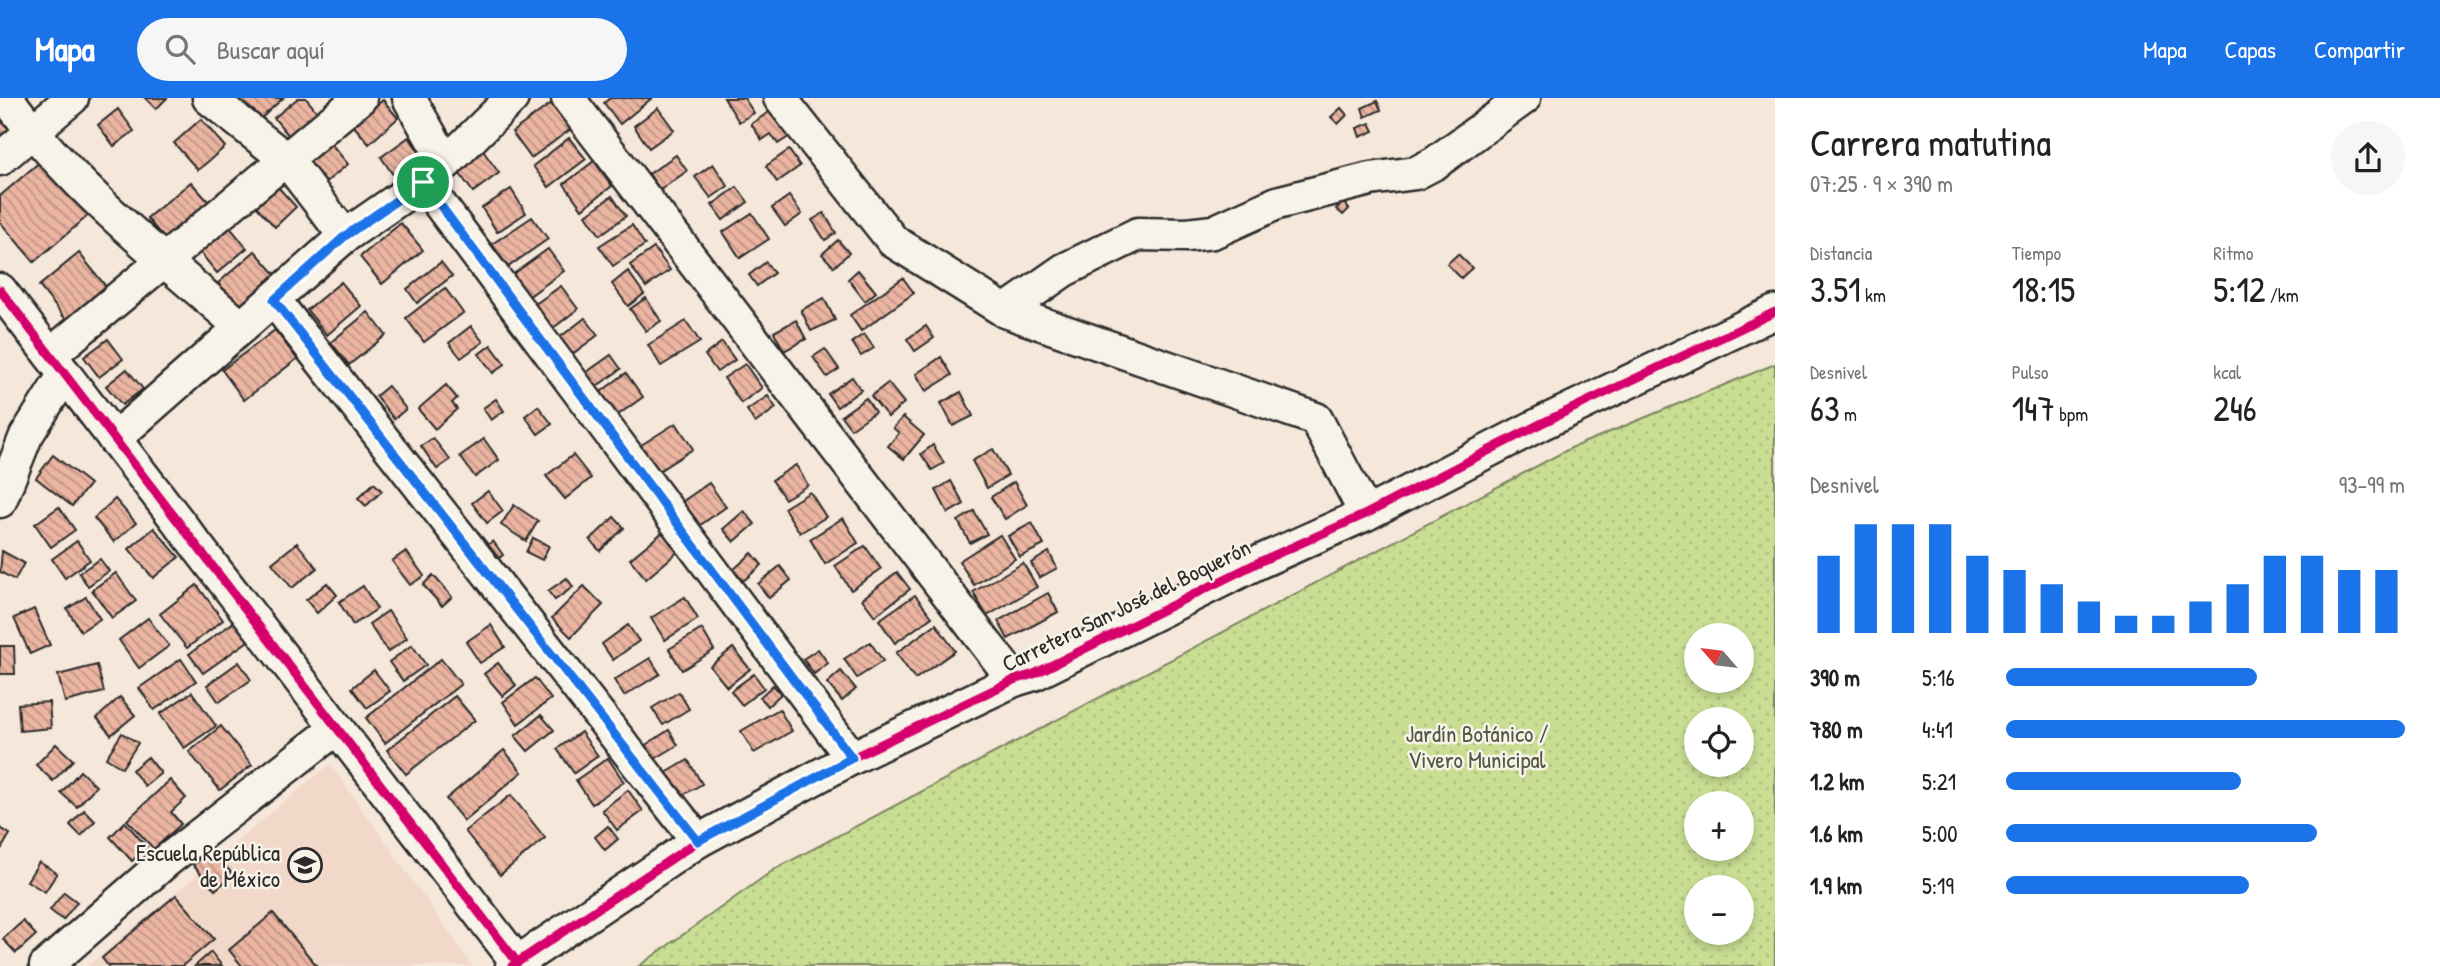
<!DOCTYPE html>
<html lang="es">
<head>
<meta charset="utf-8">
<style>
  body { margin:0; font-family:"Patrick Hand",sans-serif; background:#f6f6f6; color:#222; height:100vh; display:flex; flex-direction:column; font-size:26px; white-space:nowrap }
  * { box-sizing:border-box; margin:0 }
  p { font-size:23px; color:#767676 }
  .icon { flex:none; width:38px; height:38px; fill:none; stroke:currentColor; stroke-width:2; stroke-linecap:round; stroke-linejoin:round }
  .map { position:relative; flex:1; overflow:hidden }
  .sheet { display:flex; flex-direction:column; background:#fff; width:665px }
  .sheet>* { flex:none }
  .needle { width:46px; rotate:298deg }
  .tools { position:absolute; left:1684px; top:525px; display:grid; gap:14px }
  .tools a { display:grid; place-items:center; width:70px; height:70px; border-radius:50%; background:#fff; box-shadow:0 4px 10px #0003; font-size:35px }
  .pin { position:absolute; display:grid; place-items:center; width:60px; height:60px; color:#fff; margin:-30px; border:4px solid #fff; border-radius:50%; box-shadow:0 2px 7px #0007 }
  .round { display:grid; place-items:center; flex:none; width:74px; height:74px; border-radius:37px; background:#f6f6f6 }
  .head { display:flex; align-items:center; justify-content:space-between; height:119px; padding:0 35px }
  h1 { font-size:38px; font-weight:600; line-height:52px }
  .stats { display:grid; grid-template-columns:repeat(3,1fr); gap:10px; height:119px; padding:7px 35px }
  .stats div { display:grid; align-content:center }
  .stats b { font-size:35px; font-weight:600 }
  .stats small { font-size:19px; font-weight:400 }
  .stats p { font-size:19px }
  .chart { height:196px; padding:14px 35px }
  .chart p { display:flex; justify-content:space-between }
  .chart svg { width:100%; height:126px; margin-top:7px; stroke:#1a73e8; stroke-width:6 }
  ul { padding:0 35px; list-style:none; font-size:23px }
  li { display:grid; grid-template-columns:112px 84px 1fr; align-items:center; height:52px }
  li i { height:18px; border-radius:9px; background:#1a73e8 }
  header { display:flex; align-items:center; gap:42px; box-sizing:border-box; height:98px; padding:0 35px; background:#1a73e8; color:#fff }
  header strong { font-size:33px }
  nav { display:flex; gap:38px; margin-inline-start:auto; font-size:24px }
  .search { width:490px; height:63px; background:#f6f6f6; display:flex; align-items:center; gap:18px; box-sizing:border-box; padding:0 24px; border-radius:38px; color:#767676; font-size:26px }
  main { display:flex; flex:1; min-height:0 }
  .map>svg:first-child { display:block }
  .built { fill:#f2d8c9 }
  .garden { fill:url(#garden-dots); stroke:#7a845f; stroke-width:2; fill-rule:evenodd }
  .building { fill:url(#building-back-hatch); stroke:#2b2b2b; stroke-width:2 }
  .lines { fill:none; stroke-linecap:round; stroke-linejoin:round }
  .minor-casing { stroke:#2b2b2b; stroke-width:37 }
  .minor { stroke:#f7f3e8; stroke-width:32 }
  .cycleway-casing { stroke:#f7f3e8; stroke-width:13 }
  .cycleway { stroke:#d6006c; stroke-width:9 }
  .route-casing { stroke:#fff; stroke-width:14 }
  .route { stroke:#1a73e8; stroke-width:9 }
  .labels { text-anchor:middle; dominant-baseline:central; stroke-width:5; stroke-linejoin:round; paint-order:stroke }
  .street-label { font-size:23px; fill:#2b2b2b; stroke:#f7f3e8 }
  .park-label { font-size:23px; fill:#525845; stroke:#f7f3e8 }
  .poi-label { font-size:23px; fill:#2b2b2b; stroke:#f7f3e8; text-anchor:end }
</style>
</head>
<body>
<header>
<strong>Mapa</strong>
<div class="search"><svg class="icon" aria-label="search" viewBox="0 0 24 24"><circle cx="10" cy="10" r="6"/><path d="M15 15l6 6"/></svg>Buscar aquí</div>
<nav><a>Mapa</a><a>Capas</a><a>Compartir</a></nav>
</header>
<main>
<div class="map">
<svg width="1775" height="868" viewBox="0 0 1775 868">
  <defs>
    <pattern id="garden-dots" width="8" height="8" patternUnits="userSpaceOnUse" patternTransform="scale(1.75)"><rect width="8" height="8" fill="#c9de93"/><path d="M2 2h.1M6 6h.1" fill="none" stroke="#adbf7f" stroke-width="1.8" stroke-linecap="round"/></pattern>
    <pattern id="building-back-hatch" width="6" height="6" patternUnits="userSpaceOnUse" patternTransform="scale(1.75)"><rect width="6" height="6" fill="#ecb5a2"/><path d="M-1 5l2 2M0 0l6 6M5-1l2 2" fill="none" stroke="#bf9384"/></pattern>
  </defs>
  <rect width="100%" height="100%" fill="#f5e7da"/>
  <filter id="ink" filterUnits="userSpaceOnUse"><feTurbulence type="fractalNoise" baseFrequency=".0143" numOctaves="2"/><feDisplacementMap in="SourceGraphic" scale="14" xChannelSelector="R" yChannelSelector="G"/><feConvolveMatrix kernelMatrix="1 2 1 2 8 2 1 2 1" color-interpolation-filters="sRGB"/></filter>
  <g filter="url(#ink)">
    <path class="built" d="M330,666L473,868H88Z"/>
    <path class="garden" d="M1775,266V868H639L775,771L1571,350ZM1696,537H1741V583H1696ZM1696,621H1741V667H1696ZM1696,705H1741V751H1696ZM1696,789H1741V835H1696Z"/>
    <g class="building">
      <path d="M145,0H167L156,11Z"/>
      <path d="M230,0H283L254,27Z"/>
      <path d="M298,0H306L317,14L289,38L274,20Z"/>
      <path d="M610,0H652L620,26L604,5Z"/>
      <path d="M724,0H744L754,15L739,24Z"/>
      <path d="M383,2L398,20L369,46L353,27Z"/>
      <path d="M1377,3L1381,12L1365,19L1362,10Z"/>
      <path d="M552,5L571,31L531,60L512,34Z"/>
      <path d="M658,10L674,32L649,50L634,28Z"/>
      <path d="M1341,10L1347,17L1338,26L1331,19Z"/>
      <path d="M118,11L134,33L114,48L98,27Z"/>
      <path d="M772,12L790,38L778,46L771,36L762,42L751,26Z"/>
      <path d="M201,21L225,49L198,72L174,45Z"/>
      <path d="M0,22L10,32L0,41Z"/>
      <path d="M1370,25L1374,33L1360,39L1357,30Z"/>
      <path d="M409,39L422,58L394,78L381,59Z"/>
      <path d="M569,40L586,61L549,89L533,68Z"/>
      <path d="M328,42L348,66L325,85L305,62Z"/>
      <path d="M481,50L499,75L473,94L455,69Z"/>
      <path d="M789,52L800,68L777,84L766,68Z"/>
      <path d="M49,56L96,111L34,164L0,124V98Z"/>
      <path d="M676,57L687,73L660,92L649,76Z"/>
      <path d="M594,63L612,88L582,111L564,86Z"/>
      <path d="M713,66L728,88L711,100L695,79Z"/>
      <path d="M191,84L214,110L170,148L147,120Z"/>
      <path d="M278,89L296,109L275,129L256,108Z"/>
      <path d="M737,89L748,104L723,122L712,107Z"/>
      <path d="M511,91L526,115L497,134L482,110Z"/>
      <path d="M612,98L626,118L600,137L586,117Z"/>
      <path d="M789,98L802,116L785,128L772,110Z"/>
      <path d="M1343,104L1349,111L1343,117L1336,111Z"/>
      <path d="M752,115L769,141L740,160L723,134Z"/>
      <path d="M824,115L836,135L825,142L812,122Z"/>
      <path d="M532,119L548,141L508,169L492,146Z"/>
      <path d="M401,125L423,152L382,186L360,159Z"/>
      <path d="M228,127L247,150L217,175L198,152Z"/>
      <path d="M632,127L645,147L613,168L599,148Z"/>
      <path d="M838,142L849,155L834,169L822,156Z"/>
      <path d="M654,150L670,172L646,189L630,167Z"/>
      <path d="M548,151L564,173L521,204L505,182Z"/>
      <path d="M255,153L277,178L240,211L218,185Z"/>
      <path d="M79,155L112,196L72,229L39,188Z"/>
      <path d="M1458,156L1472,170L1461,180L1447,166Z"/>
      <path d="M441,164L452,178L417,205L407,191Z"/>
      <path d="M766,164L774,175L757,188L749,177Z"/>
      <path d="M858,172L876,194L865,203L848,181Z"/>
      <path d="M628,173L644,196L628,208L612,186Z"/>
      <path d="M903,180L914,195L861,233L850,217Z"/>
      <path d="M341,184L361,208L327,237L307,212Z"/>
      <path d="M561,188L578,211L552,231L534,207Z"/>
      <path d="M445,190L463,215L424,244L406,220Z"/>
      <path d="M646,200L661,223L646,233L630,211Z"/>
      <path d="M824,200L835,222L811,233L801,212Z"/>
      <path d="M368,214L386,237L349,267L331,244Z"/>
      <path d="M585,220L598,237L571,257L559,240Z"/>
      <path d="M796,222L806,241L784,253L774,234Z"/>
      <path d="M686,223L700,244L661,268L648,247Z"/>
      <path d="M471,228L483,244L461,260L449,245Z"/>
      <path d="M926,228L934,240L915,253L907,241Z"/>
      <path d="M275,232L297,261L244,302L222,272Z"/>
      <path d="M864,236L874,250L861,258L852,244Z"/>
      <path d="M108,241L123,261L99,279L84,259Z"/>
      <path d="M722,244L735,262L717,274L705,257Z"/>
      <path d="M491,247L505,266L493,275L479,256Z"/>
      <path d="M825,251L839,271L827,279L813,259Z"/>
      <path d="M611,257L621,271L594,290L584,276Z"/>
      <path d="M941,259L952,277L926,293L916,276Z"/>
      <path d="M745,266L762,290L741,305L724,280Z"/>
      <path d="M127,271L143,291L122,307L106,288Z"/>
      <path d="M626,275L643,299L615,319L598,296Z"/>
      <path d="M852,279L861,292L837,309L828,296Z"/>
      <path d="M888,285L904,305L888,319L871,298Z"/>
      <path d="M446,287L457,300L452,305L457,311L435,331L418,311Z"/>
      <path d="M388,288L406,311L394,321L376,298Z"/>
      <path d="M961,294L973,318L953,328L941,305Z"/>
      <path d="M768,298L776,310L755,325L747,312Z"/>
      <path d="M866,300L875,314L851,331L841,318Z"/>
      <path d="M496,301L504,313L491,322L483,310Z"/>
      <path d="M538,308L552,326L538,336L525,318Z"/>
      <path d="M903,319L924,337L904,361L888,348L899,335L893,330Z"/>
      <path d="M676,325L693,351L654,376L638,349Z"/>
      <path d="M433,340L450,362L437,371L421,348Z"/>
      <path d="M484,341L499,362L475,379L460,358Z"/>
      <path d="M933,347L944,365L932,372L921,356Z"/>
      <path d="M993,351L1008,377L987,390L972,363Z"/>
      <path d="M53,357L90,386L72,408L36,380Z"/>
      <path d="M573,357L591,380L565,401L546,378Z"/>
      <path d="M796,367L808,387L785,401L772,382Z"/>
      <path d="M951,383L964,406L948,415L936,392Z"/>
      <path d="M1014,384L1027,407L1005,421L991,399Z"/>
      <path d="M374,385L382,393L366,408L358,400Z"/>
      <path d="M709,385L726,409L696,430L679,406Z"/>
      <path d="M488,393L503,413L487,425L472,405Z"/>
      <path d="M810,394L826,419L800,435L784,410Z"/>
      <path d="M115,401L136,425L114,444L94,420Z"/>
      <path d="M514,407L538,423L526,443L501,427Z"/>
      <path d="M59,409L75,432L51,449L35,426Z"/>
      <path d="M744,413L755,426L734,444L723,431Z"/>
      <path d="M974,413L987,436L970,445L958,423Z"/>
      <path d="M614,419L624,430L600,453L590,442Z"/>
      <path d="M843,420L858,445L825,466L810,441Z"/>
      <path d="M1032,425L1044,447L1020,459L1008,438Z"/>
      <path d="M154,430L179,459L153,480L129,451Z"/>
      <path d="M663,434L679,453L646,481L630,461Z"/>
      <path d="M1000,437L1015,461L974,487L959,463Z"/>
      <path d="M533,440L549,448L542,462L526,454Z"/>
      <path d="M77,443L90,462L65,480L52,461Z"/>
      <path d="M493,443L503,457L488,468L478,453Z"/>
      <path d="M297,445L317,470L292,490L272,465Z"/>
      <path d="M865,448L881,471L851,492L835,468Z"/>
      <path d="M2,453L24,465L15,482L0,474Z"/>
      <path d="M406,453L424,478L410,487L392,463Z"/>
      <path d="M1049,454L1057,470L1039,480L1031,465Z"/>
      <path d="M752,455L762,467L743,483L733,472Z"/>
      <path d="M100,461L109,473L88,488L79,475Z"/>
      <path d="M1023,465L1037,489L987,518L973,494Z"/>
      <path d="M780,468L791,482L769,500L758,486Z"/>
      <path d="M897,474L910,491L875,518L862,501Z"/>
      <path d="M116,475L136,503L112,520L92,492Z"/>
      <path d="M433,477L452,499L442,508L423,487Z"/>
      <path d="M567,480L573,489L555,502L548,493Z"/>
      <path d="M327,485L337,497L317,515L306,502Z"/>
      <path d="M197,487L223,522L187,550L160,516Z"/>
      <path d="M363,488L377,511L353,527L339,504Z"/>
      <path d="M584,488L603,507L571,539L552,520Z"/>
      <path d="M1048,495L1058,514L1008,541L998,523Z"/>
      <path d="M915,497L932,519L895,545L879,522Z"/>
      <path d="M86,499L100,521L81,533L67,511Z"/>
      <path d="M685,499L698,521L665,542L651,520Z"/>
      <path d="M34,511L50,547L30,556L14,520Z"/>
      <path d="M388,513L407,540L388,554L369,526Z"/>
      <path d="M148,520L169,548L139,570L119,542Z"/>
      <path d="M237,522L251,541L203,575L189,556Z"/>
      <path d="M936,526L955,553L915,581L896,555Z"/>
      <path d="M491,527L505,549L480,565L466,544Z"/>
      <path d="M628,527L639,543L613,562L602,546Z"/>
      <path d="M702,531L714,552L682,572L669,551Z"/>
      <path d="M870,544L883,563L857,580L844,561Z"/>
      <path d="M412,547L426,567L403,583L389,564Z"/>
      <path d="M0,548H14L15,576H0Z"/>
      <path d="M733,550L750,571L727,589L710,568Z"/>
      <path d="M818,551L828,565L814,576L803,561Z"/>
      <path d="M650,560L660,576L624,598L614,582Z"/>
      <path d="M181,561L196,583L154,612L139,590Z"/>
      <path d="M441,561L461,586L385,645L366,620Z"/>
      <path d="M239,564L251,582L219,604L207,587Z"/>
      <path d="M498,565L516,587L503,598L484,576Z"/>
      <path d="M97,567L104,594L65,604L58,577Z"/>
      <path d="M374,572L390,593L367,610L352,590Z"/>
      <path d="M841,573L856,591L842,603L827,585Z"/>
      <path d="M754,576L764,590L742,607L731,593Z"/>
      <path d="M535,580L551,601L518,626L503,604Z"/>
      <path d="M773,587L781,596L768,608L760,599Z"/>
      <path d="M192,594L216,628L184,650L160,616Z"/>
      <path d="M679,594L689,611L663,627L652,610Z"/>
      <path d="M455,598L475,622L406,676L387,652Z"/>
      <path d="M120,599L135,617L111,637L97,620Z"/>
      <path d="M49,604L51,630L20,633L18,606Z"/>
      <path d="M779,611L792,633L754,655L741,633Z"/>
      <path d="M541,617L554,632L528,653L515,638Z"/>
      <path d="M221,628L252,667L220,692L189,654Z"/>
      <path d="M669,632L678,647L653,662L644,648Z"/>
      <path d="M581,634L598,658L574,675L557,651Z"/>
      <path d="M122,635L138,645L122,670L106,660Z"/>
      <path d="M56,646L73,662L53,683L36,667Z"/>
      <path d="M504,652L522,674L464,723L446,701Z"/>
      <path d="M148,659L161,675L145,688L132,672Z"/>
      <path d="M608,660L624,684L592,706L576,682Z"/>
      <path d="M688,662L702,686L680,699L666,675Z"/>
      <path d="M80,673L96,688L77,709L61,695Z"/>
      <path d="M170,682L186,700L171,714L181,726L154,751L127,722Z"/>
      <path d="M628,692L643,713L617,732L602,712Z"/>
      <path d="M511,697L545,740L500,777L465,733Z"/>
      <path d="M84,712L95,723L81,738L70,727Z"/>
      <path d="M125,724L147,749L132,763L110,739Z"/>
      <path d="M608,728L618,741L605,752L595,739Z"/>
      <path d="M0,730L10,736L0,753Z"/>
      <path d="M212,751L233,777L215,792L193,767Z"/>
      <path d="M39,764L57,775L45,794L27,783Z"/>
      <path d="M64,794L77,804L63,822L50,812Z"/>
      <path d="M176,797L214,841L182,868H108L102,860Z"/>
      <path d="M273,815L317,868H242L229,852Z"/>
      <path d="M23,823L36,837L16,855L3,841Z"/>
      <path d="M211,854L222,868H195Z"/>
    </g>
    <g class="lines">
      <g class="minor-casing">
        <g id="minor">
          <path d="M7,0C71,89 159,157 241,229"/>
          <path d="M209,0L286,61L345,138"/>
          <path d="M409,0L446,65"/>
          <path d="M568,0L1014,582"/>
          <path d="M780,0L893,143L1005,213L1316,321L1366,416"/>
          <path d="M0,61L72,0"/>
          <path d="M423,84L852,660"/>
          <path d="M0,192L517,864"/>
          <path d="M274,202L698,743"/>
          <path d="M1005,213L1064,172L1138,136L1187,137L1213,134L1277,105L1370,81L1416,75L1435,65L1524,0"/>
          <path d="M50,257L360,0"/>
          <path d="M114,341L345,138L423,84L446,65L512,0"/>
          <path d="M0,403L26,338L65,276"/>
          <path d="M46,868L165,764L337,630"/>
          <path d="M512,868L698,743L852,660L1014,582L1034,576L1259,464L1366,416L1542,325L1775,214"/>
        </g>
      </g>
      <use href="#minor" class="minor"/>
      <g class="cycleway-casing">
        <g id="cycleway">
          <path d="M0,192L517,864"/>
          <path d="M512,868L698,743L852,660L1014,582L1034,576L1259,464L1366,416L1542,325L1775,214"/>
        </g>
      </g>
      <use href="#cycleway" class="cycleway"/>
    </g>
  </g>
  <g class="lines" filter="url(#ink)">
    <g class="route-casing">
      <path id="route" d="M423,84L791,578L852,660L698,743L274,202L345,138Z"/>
    </g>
    <use href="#route" class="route"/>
  </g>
  <defs>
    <g id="school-ring" transform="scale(1.75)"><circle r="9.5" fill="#f7f3e8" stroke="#2b2b2b" stroke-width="1.5"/><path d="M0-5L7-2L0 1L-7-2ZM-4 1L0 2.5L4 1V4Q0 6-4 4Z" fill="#2b2b2b"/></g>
  </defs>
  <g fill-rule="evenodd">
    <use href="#school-ring" x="305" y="767"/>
  </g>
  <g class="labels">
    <g class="street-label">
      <text transform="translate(1126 507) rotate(-26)">Carretera San José del Boquerón</text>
    </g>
    <g class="park-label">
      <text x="1477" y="635">Jardín Botánico /<tspan x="1477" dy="26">Vivero Municipal</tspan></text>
    </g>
    <g class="poi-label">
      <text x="280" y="754">Escuela República<tspan x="280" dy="26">de México</tspan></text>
    </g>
  </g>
</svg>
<div class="tools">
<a><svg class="needle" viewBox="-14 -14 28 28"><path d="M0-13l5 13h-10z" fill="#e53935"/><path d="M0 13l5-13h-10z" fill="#767676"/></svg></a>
<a><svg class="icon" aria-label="locate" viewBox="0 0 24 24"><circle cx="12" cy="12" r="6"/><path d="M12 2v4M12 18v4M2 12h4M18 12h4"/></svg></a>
<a>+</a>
<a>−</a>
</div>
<div class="pin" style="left:423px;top:84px;background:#1e9e55"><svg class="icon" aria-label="arrive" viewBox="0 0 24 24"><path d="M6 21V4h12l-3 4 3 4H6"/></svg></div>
</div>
<section class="sheet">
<div class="head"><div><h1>Carrera matutina</h1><p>07:25 · 9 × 390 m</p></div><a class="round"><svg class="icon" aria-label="share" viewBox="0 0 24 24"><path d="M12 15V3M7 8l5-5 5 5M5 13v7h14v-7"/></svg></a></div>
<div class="stats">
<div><p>Distancia</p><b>3.51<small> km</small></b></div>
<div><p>Tiempo</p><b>18:15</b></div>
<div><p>Ritmo</p><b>5:12<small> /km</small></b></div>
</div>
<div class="stats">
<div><p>Desnivel</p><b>63<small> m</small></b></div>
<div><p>Pulso</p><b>147<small> bpm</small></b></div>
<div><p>kcal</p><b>246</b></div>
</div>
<div class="chart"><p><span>Desnivel</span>93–99 m</p>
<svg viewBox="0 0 160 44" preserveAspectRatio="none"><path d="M5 44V17M15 44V6M25 44V6M35 44V6M45 44V17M55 44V22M65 44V27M75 44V33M85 44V38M95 44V38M105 44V33M115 44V27M125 44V17M135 44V17M145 44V22M155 44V22"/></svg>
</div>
<ul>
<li><b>390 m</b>5:16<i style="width:63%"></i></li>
<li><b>780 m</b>4:41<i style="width:100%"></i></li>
<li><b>1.2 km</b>5:21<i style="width:59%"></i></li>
<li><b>1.6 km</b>5:00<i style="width:78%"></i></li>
<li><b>1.9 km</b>5:19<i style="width:61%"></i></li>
</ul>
</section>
</main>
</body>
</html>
